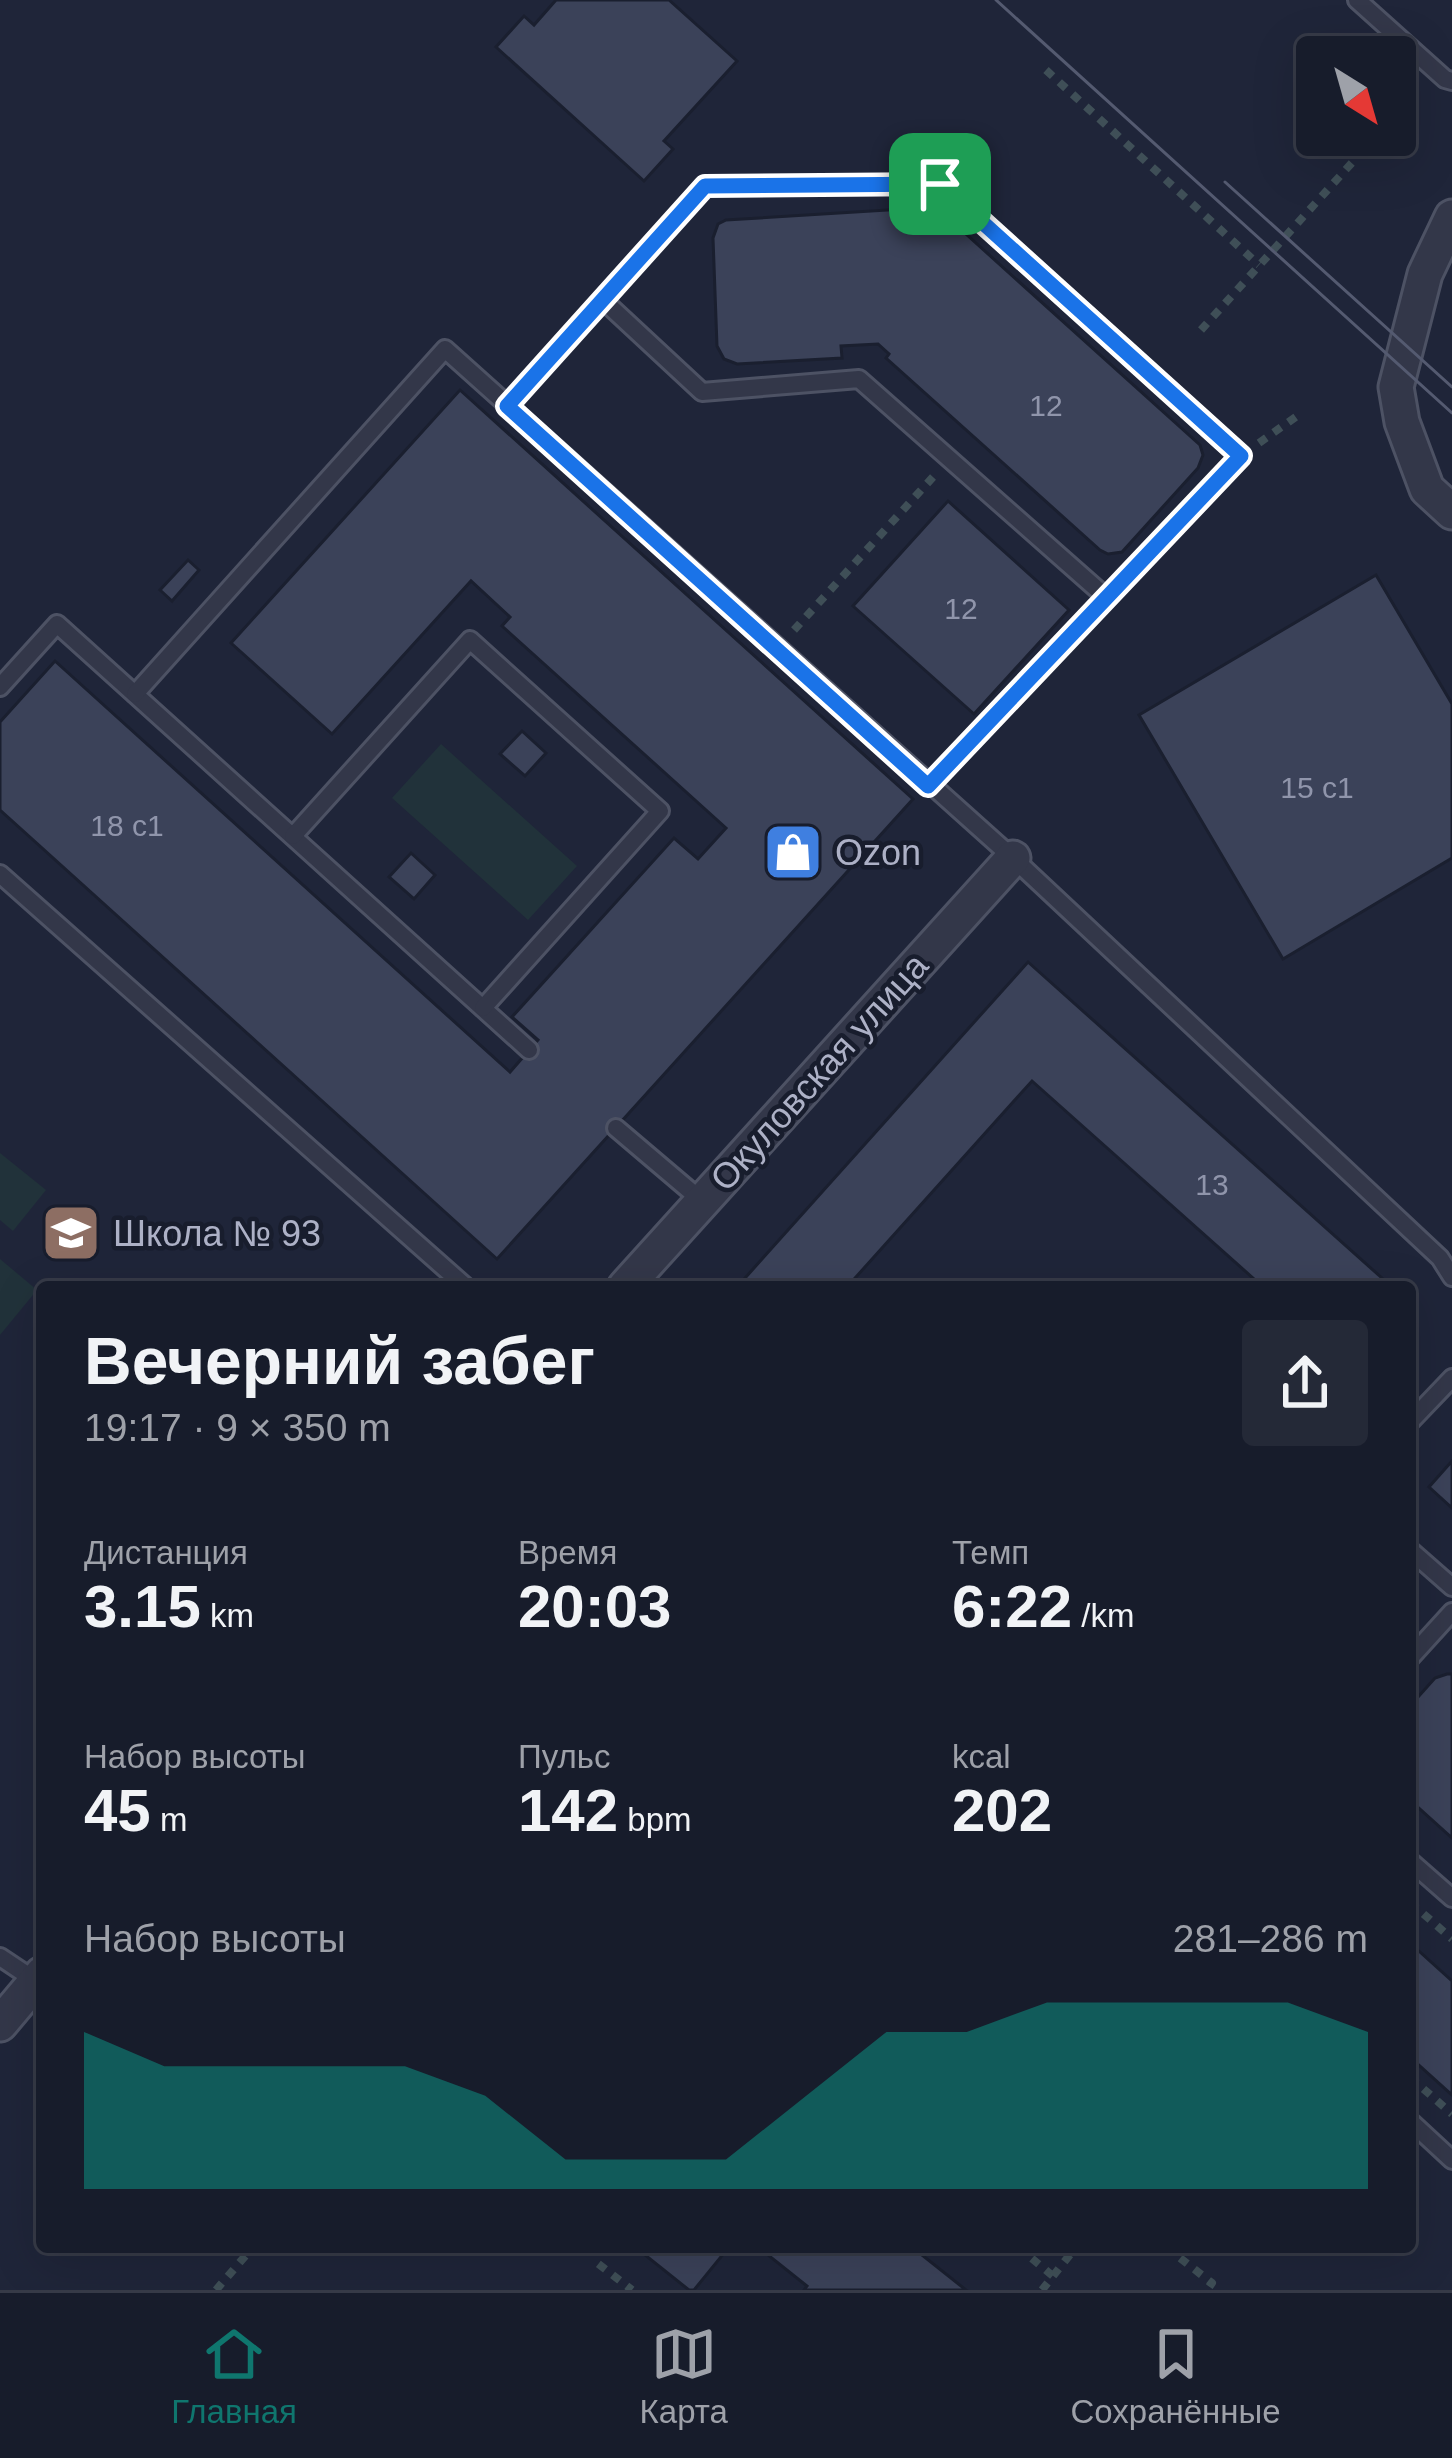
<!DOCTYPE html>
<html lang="ru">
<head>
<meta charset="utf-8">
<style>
  body { margin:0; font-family:Helvetica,sans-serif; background:#242937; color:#f1f3f6; height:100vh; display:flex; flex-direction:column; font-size:45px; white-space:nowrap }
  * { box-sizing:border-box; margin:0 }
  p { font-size:39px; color:#9ea1a9 }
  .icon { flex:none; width:66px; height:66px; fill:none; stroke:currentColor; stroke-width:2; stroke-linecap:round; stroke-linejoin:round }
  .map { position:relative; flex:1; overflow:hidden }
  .side { position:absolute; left:36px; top:1281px; width:1380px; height:972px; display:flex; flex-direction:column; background:#171c2b; border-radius:12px; box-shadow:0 12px 48px #0002,0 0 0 3px #363a47 }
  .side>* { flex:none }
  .needle { width:78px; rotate:143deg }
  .controls { position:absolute; left:1296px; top:36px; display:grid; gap:24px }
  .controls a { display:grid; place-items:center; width:120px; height:120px; border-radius:12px; background:#171c2b; box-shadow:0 12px 48px #0002,0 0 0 3px #363a47; font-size:60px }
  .pin { position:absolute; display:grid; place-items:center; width:102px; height:102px; color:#fff; margin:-51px; border-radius:24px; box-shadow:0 6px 18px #0006 }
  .round { display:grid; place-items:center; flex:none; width:126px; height:126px; border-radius:12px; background:#242937 }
  .head { display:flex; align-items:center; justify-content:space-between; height:204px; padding:0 48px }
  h1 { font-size:66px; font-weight:700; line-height:90px }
  .metrics { display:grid; grid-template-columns:repeat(3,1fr); gap:18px; height:204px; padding:12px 48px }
  .metrics div { display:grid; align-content:center }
  .metrics b { font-size:60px; font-weight:700 }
  .metrics small { font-size:33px; font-weight:400 }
  .metrics p { font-size:33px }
  .chart { height:336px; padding:24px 48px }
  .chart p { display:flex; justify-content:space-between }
  .chart svg { width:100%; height:216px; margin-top:12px; fill:#0f766e; opacity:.7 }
  .tab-bar { display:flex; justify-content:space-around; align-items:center; height:168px; border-top:3px solid #363a47; background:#171c2b; font-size:33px; color:#9ea1a9 }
  .tab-bar a { display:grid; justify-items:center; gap:6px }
  .tab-bar .on { color:#0f766e }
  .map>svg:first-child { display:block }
  .green { fill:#21323a }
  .building { fill:#3b4259; stroke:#1a1f2f; stroke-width:3 }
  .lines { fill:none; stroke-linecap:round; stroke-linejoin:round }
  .service-casing { stroke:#4d5264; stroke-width:22 }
  .minor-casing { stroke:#4d5264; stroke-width:39 }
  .path { stroke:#3f4f57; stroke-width:8; stroke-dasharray:9 9; stroke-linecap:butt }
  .service { stroke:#333749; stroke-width:16 }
  .minor { stroke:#333749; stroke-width:33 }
  .tram { stroke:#545a70; stroke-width:3 }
  .route-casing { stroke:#fff; stroke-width:24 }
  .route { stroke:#1a73e8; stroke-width:15 }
  .labels { text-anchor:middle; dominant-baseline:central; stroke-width:9; stroke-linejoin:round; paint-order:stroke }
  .number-label { font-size:30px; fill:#9095ab }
  .poi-label { font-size:36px; fill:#adb1c6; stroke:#181d2d; text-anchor:start }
  .street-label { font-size:36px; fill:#adb1c6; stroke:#181d2d }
</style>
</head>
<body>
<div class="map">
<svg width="1452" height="2290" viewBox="0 0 1452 2290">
  <rect width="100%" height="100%" fill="#1f2539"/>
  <g class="green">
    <path d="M441,744L577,866L528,920L392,798Z"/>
    <path d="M0,1153L46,1190L13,1231L0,1220Z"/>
    <path d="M0,1259L37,1290L0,1335Z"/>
  </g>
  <g class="building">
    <path d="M556,0H669L737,61L664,141L673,149L644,181L496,47L524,16L534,25Z"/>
    <path d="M936,207L1200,445L1203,455L1198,468L1122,552L1108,554L1100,550L886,358L889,354L878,344L841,346L842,358L737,364L724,359L717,346L713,238L718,224L726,220Z"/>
    <path d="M460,390L913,799L497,1259L0,810V722L55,661L510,1072L538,1040L512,1017L674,838L698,859L726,828L502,626L510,617L471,581L332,734L231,643Z"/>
    <path d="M948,501L1069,610L974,714L853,606Z"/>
    <path d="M188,560L199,570L172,601L160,590Z"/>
    <path d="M1376,575L1452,704V858L1283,959L1139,715Z"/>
    <path d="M522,731L546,753L525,776L500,754Z"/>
    <path d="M411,853L435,875L414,899L389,877Z"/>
    <path d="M1028,962L1392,1287H1263L1032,1081L847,1287H737Z"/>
    <path d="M1452,1461V1508L1429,1487Z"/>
    <path d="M1447,1674H1452V1838L1410,1800V1706L1435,1678Z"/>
    <path d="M1410,1943L1452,1981V2095L1410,2057Z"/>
    <path d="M635,2247H729L694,2290H689Z"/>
    <path d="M758,2247H912L966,2290H804L807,2286Z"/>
  </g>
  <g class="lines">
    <g class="service-casing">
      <g id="service">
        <path d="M1357,0L1445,79L1452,81"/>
        <path d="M507,406L705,186L940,185L1241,456L1107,598L859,379L702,392L603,300"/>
        <path d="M0,687L57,624L529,1050"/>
        <path d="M135,694L445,349L1013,858L1440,1258L1452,1277"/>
        <path d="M293,836L470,640L660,811L483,1008"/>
        <path d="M0,874L466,1287"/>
        <path d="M616,1128L702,1201"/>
        <path d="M1410,1422L1452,1378"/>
        <path d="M1410,1550L1452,1587"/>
        <path d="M1410,1658L1452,1612"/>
        <path d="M1410,1861L1452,1898"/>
        <path d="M0,1957L36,1981"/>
        <path d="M1410,2121L1452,2160"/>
      </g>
    </g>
    <g class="minor-casing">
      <g id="minor">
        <path d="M1452,217L1425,274L1396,387L1402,422L1427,489L1452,512"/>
        <path d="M625,1287L1013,858"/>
        <path d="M0,2024L42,1974"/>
      </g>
    </g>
    <g class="path">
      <path d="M1046,70L1259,265"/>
      <path d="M1395,115L1418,89"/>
      <path d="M1201,330L1377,135"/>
      <path d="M1259,443L1297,416"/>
      <path d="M794,630L933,477"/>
      <path d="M946,767L1093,613"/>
      <path d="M1410,1902L1452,1939"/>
      <path d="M1410,2077L1452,2114"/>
      <path d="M596,2247V2262L632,2290"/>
      <path d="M1018,2247L1053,2276"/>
      <path d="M1166,2247L1212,2283L1207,2290"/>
      <path d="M216,2290L253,2247"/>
      <path d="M1042,2290L1076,2247"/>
    </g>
    <use href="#service" class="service"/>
    <use href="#minor" class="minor"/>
    <g class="tram">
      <path d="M996,0L1452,413"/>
      <path d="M1225,182L1452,387"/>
    </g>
  </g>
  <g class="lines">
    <g class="route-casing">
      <path id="route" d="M940,184L1241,456L928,786L507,406L705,186Z"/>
    </g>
    <use href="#route" class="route"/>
  </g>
  <defs>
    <g id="shop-square" transform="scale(3)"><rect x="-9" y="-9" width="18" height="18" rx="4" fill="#3f7fe0" stroke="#181d2d"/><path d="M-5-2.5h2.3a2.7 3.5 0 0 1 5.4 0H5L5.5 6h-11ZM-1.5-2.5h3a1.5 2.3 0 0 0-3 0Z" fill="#fff"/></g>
    <g id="school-square" transform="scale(3)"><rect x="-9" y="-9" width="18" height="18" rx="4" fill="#8d6e63" stroke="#181d2d"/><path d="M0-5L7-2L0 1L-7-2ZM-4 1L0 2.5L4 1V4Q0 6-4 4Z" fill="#fff"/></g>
  </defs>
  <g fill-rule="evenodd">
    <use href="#shop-square" x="793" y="852"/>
    <use href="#school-square" x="71" y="1233"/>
  </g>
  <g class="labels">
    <g class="number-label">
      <text x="1046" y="405">12</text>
      <text x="961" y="608">12</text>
      <text x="1317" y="787">15 с1</text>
      <text x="127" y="825">18 с1</text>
      <text x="1212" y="1184">13</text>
    </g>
    <g class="poi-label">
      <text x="835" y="852">Ozon</text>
      <text x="113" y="1233">Школа № 93</text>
    </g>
    <g class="street-label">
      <text transform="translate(819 1072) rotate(-48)">Окуловская улица</text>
    </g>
  </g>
</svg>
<div class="controls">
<a><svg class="needle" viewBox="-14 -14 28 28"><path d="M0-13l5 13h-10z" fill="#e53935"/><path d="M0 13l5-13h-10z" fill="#9ea1a9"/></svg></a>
</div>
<div class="pin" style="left:940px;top:184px;background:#1e9e55"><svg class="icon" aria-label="arrive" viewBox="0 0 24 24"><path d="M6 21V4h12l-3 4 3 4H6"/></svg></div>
<section class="side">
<div class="head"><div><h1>Вечерний забег</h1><p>19:17 · 9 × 350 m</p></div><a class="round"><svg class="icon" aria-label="share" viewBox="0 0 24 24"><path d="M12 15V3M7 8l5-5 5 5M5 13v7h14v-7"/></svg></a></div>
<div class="metrics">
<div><p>Дистанция</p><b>3.15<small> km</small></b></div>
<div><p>Время</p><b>20:03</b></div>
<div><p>Темп</p><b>6:22<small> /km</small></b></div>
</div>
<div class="metrics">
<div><p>Набор высоты</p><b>45<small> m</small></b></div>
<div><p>Пульс</p><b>142<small> bpm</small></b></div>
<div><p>kcal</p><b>202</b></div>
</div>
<div class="chart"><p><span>Набор высоты</span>281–286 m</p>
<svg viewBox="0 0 160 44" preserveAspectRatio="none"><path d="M0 44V12L10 19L20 19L30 19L40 19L50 25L60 38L70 38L80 38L90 25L100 12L110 12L120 6L130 6L140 6L150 6L160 12V44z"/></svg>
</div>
</section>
</div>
<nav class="tab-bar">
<a class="on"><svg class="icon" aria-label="home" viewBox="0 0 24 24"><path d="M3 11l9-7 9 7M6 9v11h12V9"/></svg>Главная</a>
<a><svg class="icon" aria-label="map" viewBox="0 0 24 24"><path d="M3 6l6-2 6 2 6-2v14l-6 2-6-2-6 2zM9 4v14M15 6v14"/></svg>Карта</a>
<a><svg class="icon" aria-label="saved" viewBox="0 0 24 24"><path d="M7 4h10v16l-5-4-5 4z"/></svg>Сохранённые</a>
</nav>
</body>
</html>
